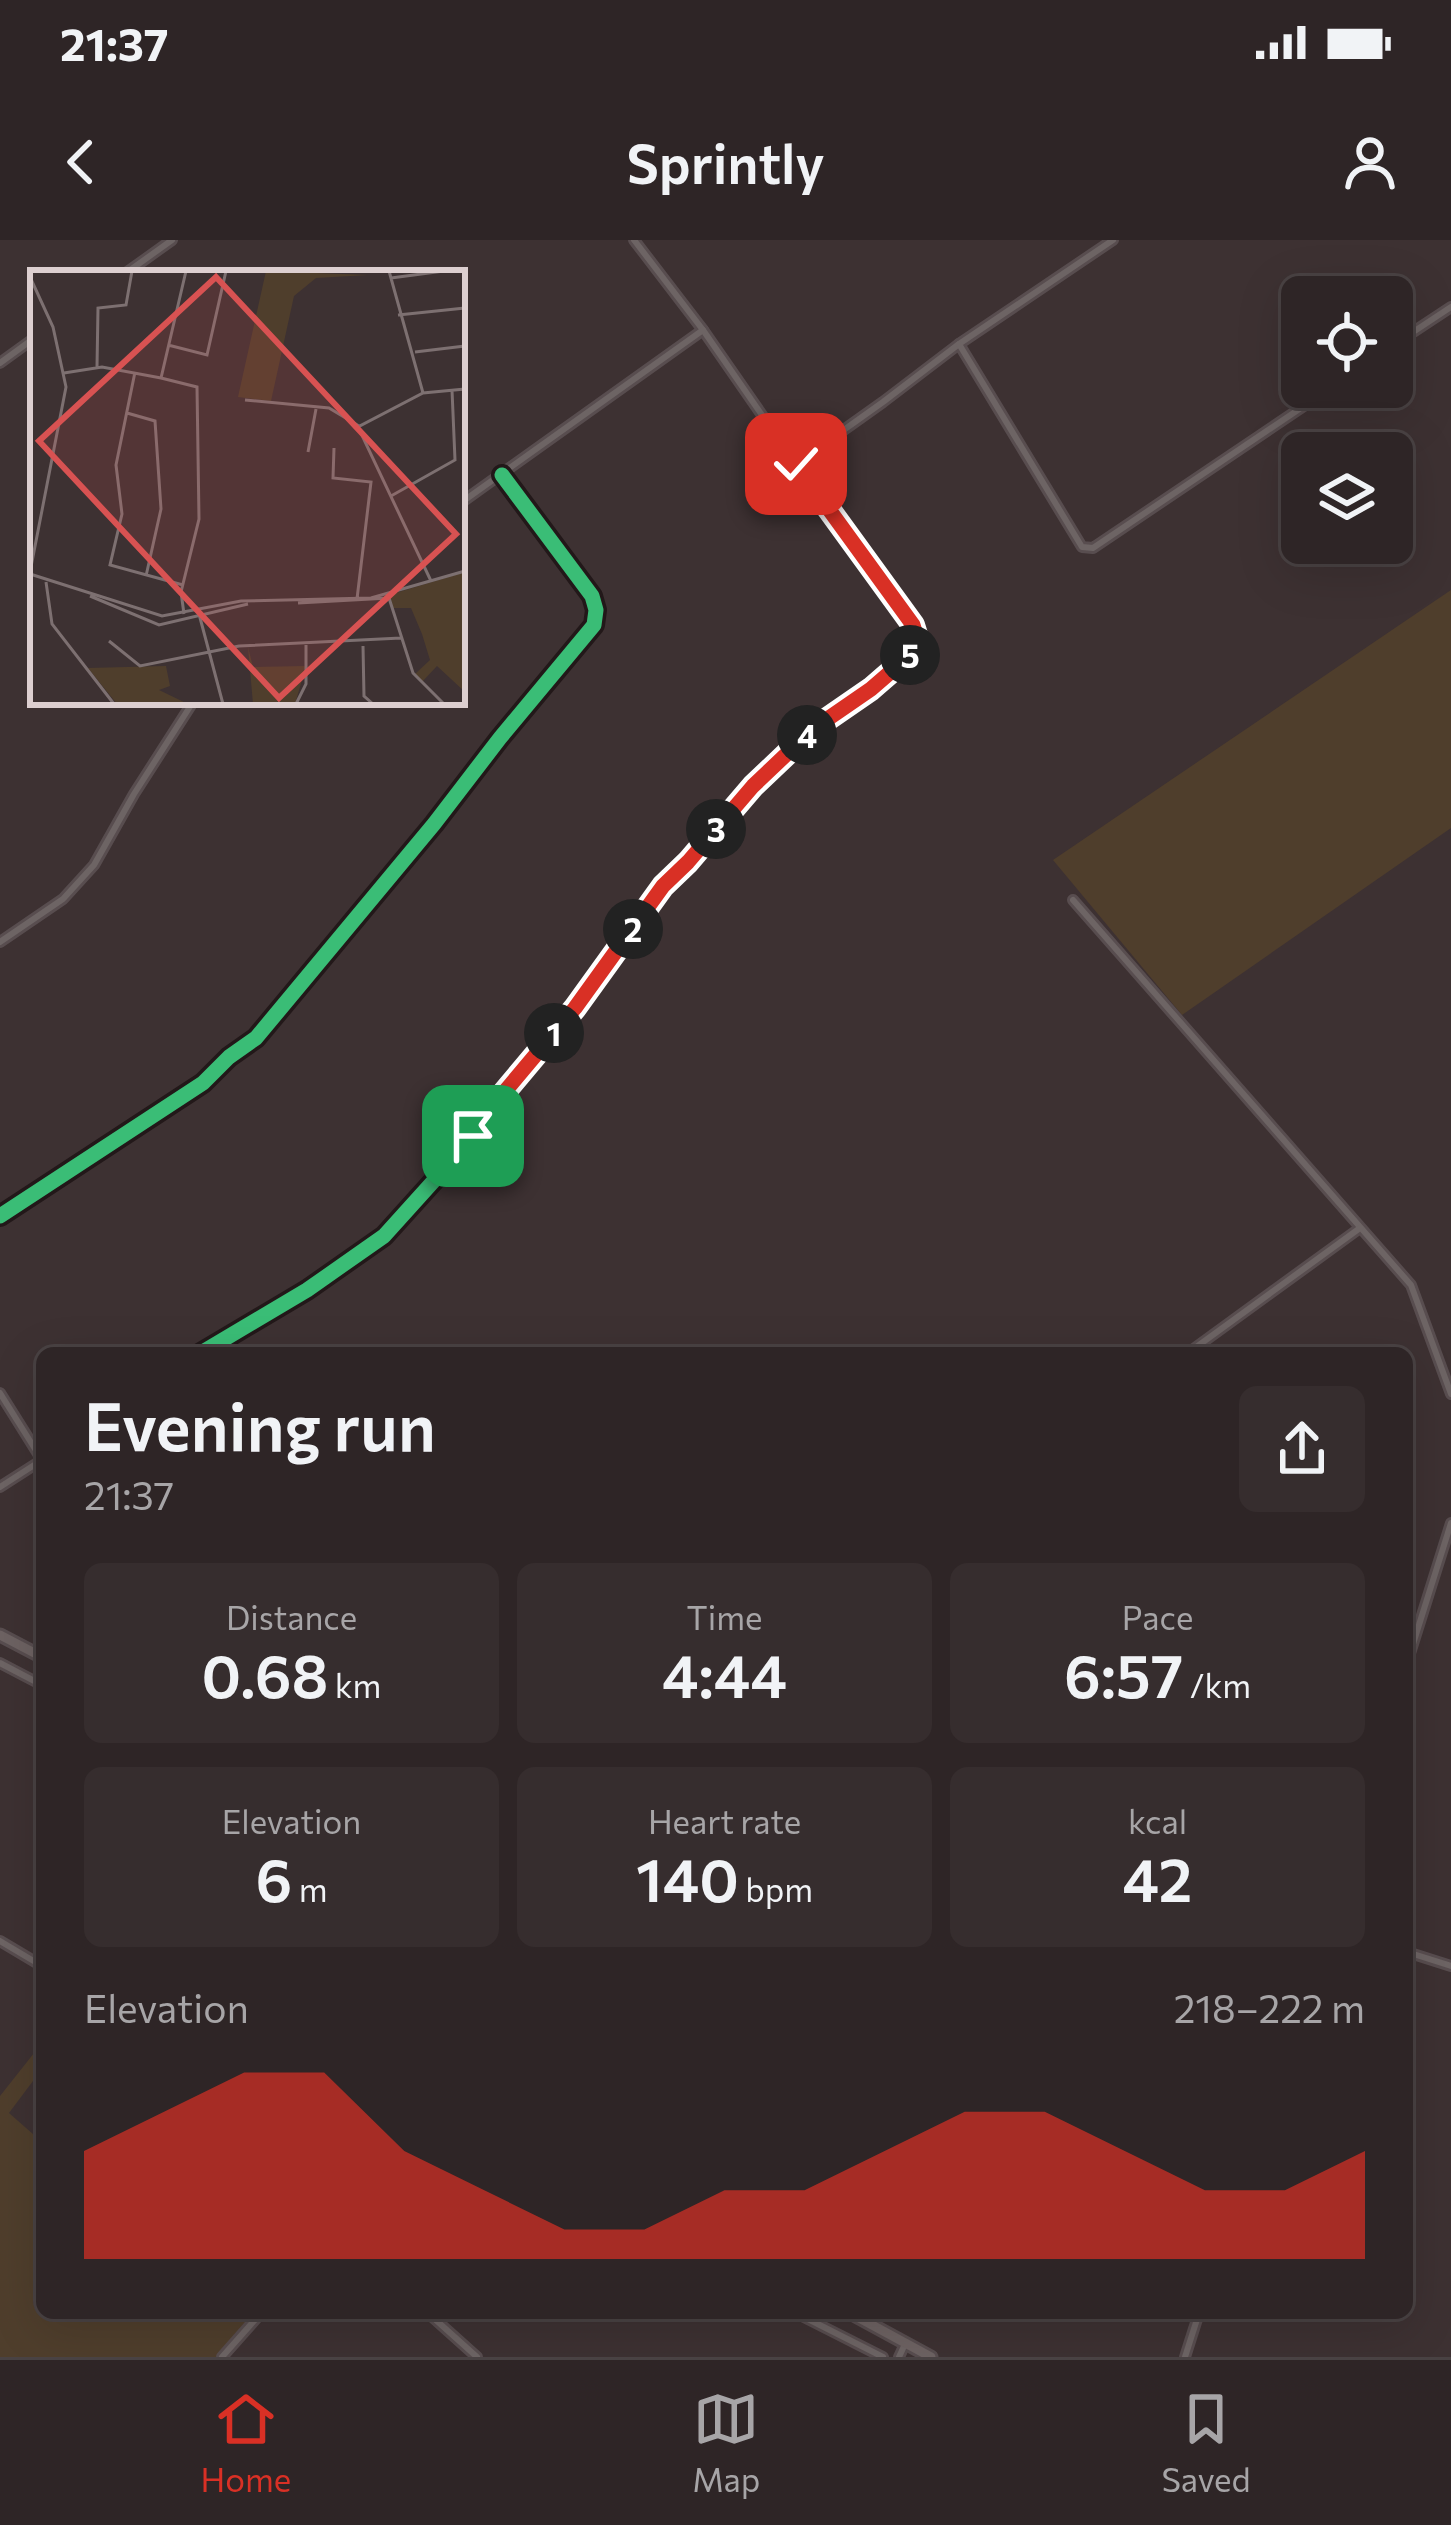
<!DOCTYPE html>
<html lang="en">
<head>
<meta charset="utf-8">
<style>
  body { margin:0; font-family:Commissioner,sans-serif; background:#362d2e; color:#f1f3f6; height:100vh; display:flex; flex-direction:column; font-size:45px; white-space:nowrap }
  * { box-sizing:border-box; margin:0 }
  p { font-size:39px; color:#a7a5a7 }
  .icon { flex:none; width:66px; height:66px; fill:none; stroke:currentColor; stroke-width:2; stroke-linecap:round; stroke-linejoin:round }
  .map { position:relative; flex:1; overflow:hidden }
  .panel { position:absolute; left:36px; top:1107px; width:1377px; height:972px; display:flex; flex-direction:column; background:#2e2526; border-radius:18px; box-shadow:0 12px 48px #0002,0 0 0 3px #494243 }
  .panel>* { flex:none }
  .buttons { position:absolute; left:1281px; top:36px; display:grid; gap:24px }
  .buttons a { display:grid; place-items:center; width:132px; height:132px; border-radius:18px; background:#2e2526; box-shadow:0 12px 48px #0002,0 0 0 3px #494243; font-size:60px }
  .pin { position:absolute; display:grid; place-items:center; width:102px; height:102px; color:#fff; margin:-51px; border-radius:24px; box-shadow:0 6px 18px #0006 }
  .km { position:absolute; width:60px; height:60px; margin:-30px; border-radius:50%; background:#222; color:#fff; font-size:33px; line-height:60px; text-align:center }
  .round { display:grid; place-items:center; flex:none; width:126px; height:126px; border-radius:18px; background:#362d2e }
  .headline { display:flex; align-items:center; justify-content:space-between; height:204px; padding:0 48px }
  h1 { font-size:66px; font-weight:600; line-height:90px }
  .figures { display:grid; grid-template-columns:repeat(3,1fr); gap:18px; height:204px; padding:12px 48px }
  .figures div { display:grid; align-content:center; border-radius:18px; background:#362d2e; text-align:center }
  .figures b { font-size:60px; font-weight:600 }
  .figures small { font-size:33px; font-weight:400 }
  .figures p { font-size:33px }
  .chart { height:336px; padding:24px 48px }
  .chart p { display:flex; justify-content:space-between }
  .chart svg { width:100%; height:216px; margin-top:12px; fill:#d93025; opacity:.7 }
  .status { display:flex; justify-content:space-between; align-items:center; height:84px; padding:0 60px; background:#2e2526; direction:ltr }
  .status svg { height:33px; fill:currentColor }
  header { display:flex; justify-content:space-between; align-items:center; height:156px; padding:0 48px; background:#2e2526; font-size:54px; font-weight:600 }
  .tabs { display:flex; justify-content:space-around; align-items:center; height:168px; border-top:3px solid #494243; background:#2e2526; font-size:33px; color:#a7a5a7 }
  .tabs a { display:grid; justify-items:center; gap:6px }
  .tabs .on { color:#d93025 }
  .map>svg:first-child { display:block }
  .green { fill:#4f3e2c }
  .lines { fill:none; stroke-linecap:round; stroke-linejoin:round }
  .street-casing { stroke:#584d4f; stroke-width:12 }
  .secondary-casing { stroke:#584d4f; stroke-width:15 }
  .street { stroke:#6d6464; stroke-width:6 }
  .secondary { stroke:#6d6262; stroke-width:9 }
  .cycleway-casing { stroke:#221819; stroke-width:22 }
  .cycleway { stroke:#3abd76; stroke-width:15 }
  .route-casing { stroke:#fff; stroke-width:24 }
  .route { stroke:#d93025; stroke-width:15 }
  .inset-road { fill:none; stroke:#7d7071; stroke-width:3 }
  .view { fill:#d85252; fill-opacity:0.15; stroke:#d85252; stroke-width:6 }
  .inset-edge { fill:none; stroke:#ddcfd0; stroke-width:6 }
</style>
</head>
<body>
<div class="status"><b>21:37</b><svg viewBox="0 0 49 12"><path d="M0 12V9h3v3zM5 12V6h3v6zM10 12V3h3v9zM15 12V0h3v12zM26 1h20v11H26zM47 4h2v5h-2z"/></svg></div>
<header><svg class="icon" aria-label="back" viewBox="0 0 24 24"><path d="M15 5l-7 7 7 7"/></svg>Sprintly<svg class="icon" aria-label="person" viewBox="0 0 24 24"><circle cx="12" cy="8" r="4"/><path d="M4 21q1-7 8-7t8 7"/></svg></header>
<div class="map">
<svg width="1451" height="2117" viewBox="0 0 1451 2117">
  <rect width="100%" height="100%" fill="#3d3132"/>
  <g class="green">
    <path d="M1451,350V588L1182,775L1053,620Z"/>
    <path d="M42,1803V1829L9,1873L42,1902V2073H235L247,2084L218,2117H0V1856Z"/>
  </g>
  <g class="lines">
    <g class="street-casing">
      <g id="street">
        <path d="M634,0L703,90L796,224L883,162L959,104L1113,0"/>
        <path d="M126,33L172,0"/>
        <path d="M959,104L1082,307L1093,308L1332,147"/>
        <path d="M1392,106L1451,67"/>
        <path d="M0,123L33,99"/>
        <path d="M462,262L703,90"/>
        <path d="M1073,660L1411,1045L1451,1154"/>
        <path d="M0,702L63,659L94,625L134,554L193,462"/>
        <path d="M0,976L203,843L229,817L256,798L434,584L500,498L594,385L596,370L592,356L502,235"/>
        <path d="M201,1113L307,1050L384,996L467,904L491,868L575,768L663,646L688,621L753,546L813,489L871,449L916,410L918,401L913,385L796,224"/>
        <path d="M1188,1113L1360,988"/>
        <path d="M0,1153L42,1220L0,1247"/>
        <path d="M0,1423L42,1445"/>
        <path d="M1407,1423L1451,1283"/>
        <path d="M0,1701L42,1726"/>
        <path d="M1407,1712L1451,1726"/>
        <path d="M428,2073L477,2117"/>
        <path d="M796,2073L883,2117"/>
        <path d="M222,2117L261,2073"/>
        <path d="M899,2117L905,2104"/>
        <path d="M1185,2117L1199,2073"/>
      </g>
    </g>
    <g class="secondary-casing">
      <g id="secondary">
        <path d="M0,1395L42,1417"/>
        <path d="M850,2073L931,2117"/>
      </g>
    </g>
    <use href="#street" class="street"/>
    <use href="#secondary" class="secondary"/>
    <g class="cycleway-casing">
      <g id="cycleway">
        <path d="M0,976L203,843L229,817L256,798L434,584L500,498L594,385L596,370L592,356L502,235"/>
        <path d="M201,1113L307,1050L384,996L467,904L491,868L575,768L663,646L688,621L753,546L813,489L871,449L916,410L918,401L913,385L796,224"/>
      </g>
    </g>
    <use href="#cycleway" class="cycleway"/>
  </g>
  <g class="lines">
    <g class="route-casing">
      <path id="route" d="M473,896L491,868L575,768L663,646L688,622L753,546L813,489L871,449L916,410L918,401L913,385L796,224"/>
    </g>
    <use href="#route" class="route"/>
  </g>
  <g transform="translate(30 30)">
    <rect width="435" height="435" fill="#3d3132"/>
    <path d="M236,1L338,5L286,8L264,26L241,131L208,127ZM435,302V422L407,396L392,412L385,404L400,390L392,364L381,338H363L359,325ZM218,377L223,397L276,396L265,434H223ZM136,396L140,416L129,420L158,434H87L58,398Z" fill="#4f3e2c"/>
    <path class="inset-road" d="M359,1L393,123M0,7L23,57L36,117L0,302M361,8L414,1M368,45L435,38M138,75L177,85L196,1M385,82L435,76M67,97L68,38L96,35L102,1M105,102L86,195L92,244L80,295L153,315M34,103L72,97L131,108L156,1M131,108L167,117L169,249L151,322L154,344M215,130L299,138L329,156M97,143L125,151L131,239L116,306M304,178L303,208L341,212L327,329M278,182L286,139M361,226L425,190L422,120M0,304L132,346L211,331L341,328L435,301M401,311L328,157L393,123L435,119M16,312L22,354L84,434M60,326L129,355L218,334M359,328L383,403L414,434M268,333L359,328M169,344L193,434M79,371L110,396L209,376L371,368M333,376L334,426L343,434M266,434L276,414V375"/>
    <path class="view" d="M186,7L426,264L249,428L9,171Z"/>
    <rect width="435" height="435" class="inset-edge"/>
  </g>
</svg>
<div class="buttons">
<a><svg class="icon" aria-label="locate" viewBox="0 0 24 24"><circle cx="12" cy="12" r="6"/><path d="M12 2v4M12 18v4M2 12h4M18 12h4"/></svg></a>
<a><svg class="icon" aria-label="layers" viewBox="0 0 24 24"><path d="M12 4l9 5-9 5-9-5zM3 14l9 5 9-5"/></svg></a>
</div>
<div class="pin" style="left:473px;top:896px;background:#1e9e55"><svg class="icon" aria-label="arrive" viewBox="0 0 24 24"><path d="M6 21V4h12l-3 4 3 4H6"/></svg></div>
<div class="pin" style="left:796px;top:224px;background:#d93025"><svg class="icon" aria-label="check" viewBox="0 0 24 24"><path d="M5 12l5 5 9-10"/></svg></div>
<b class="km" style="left:554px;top:793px">1</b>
<b class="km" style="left:633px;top:689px">2</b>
<b class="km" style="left:716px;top:589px">3</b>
<b class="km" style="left:807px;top:495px">4</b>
<b class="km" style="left:910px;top:415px">5</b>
<section class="panel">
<div class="headline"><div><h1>Evening run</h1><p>21:37</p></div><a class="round"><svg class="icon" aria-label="share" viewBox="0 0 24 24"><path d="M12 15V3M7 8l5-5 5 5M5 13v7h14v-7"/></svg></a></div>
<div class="figures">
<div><p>Distance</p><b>0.68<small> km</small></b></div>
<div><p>Time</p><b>4:44</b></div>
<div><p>Pace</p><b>6:57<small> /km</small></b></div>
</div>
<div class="figures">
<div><p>Elevation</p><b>6<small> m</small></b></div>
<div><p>Heart rate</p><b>140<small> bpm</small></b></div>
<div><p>kcal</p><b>42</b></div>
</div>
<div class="chart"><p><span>Elevation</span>218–222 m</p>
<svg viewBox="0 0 160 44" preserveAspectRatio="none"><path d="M0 44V22L10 14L20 6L30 6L40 22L50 30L60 38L70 38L80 30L90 30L100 22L110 14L120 14L130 22L140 30L150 30L160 22V44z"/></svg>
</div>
</section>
</div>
<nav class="tabs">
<a class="on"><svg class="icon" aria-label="home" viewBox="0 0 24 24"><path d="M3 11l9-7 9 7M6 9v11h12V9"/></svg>Home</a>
<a><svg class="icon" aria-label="map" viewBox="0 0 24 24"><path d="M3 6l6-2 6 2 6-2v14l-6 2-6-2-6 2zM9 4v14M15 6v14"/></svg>Map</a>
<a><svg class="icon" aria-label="saved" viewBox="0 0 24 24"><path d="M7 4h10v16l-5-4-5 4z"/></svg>Saved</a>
</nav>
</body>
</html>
